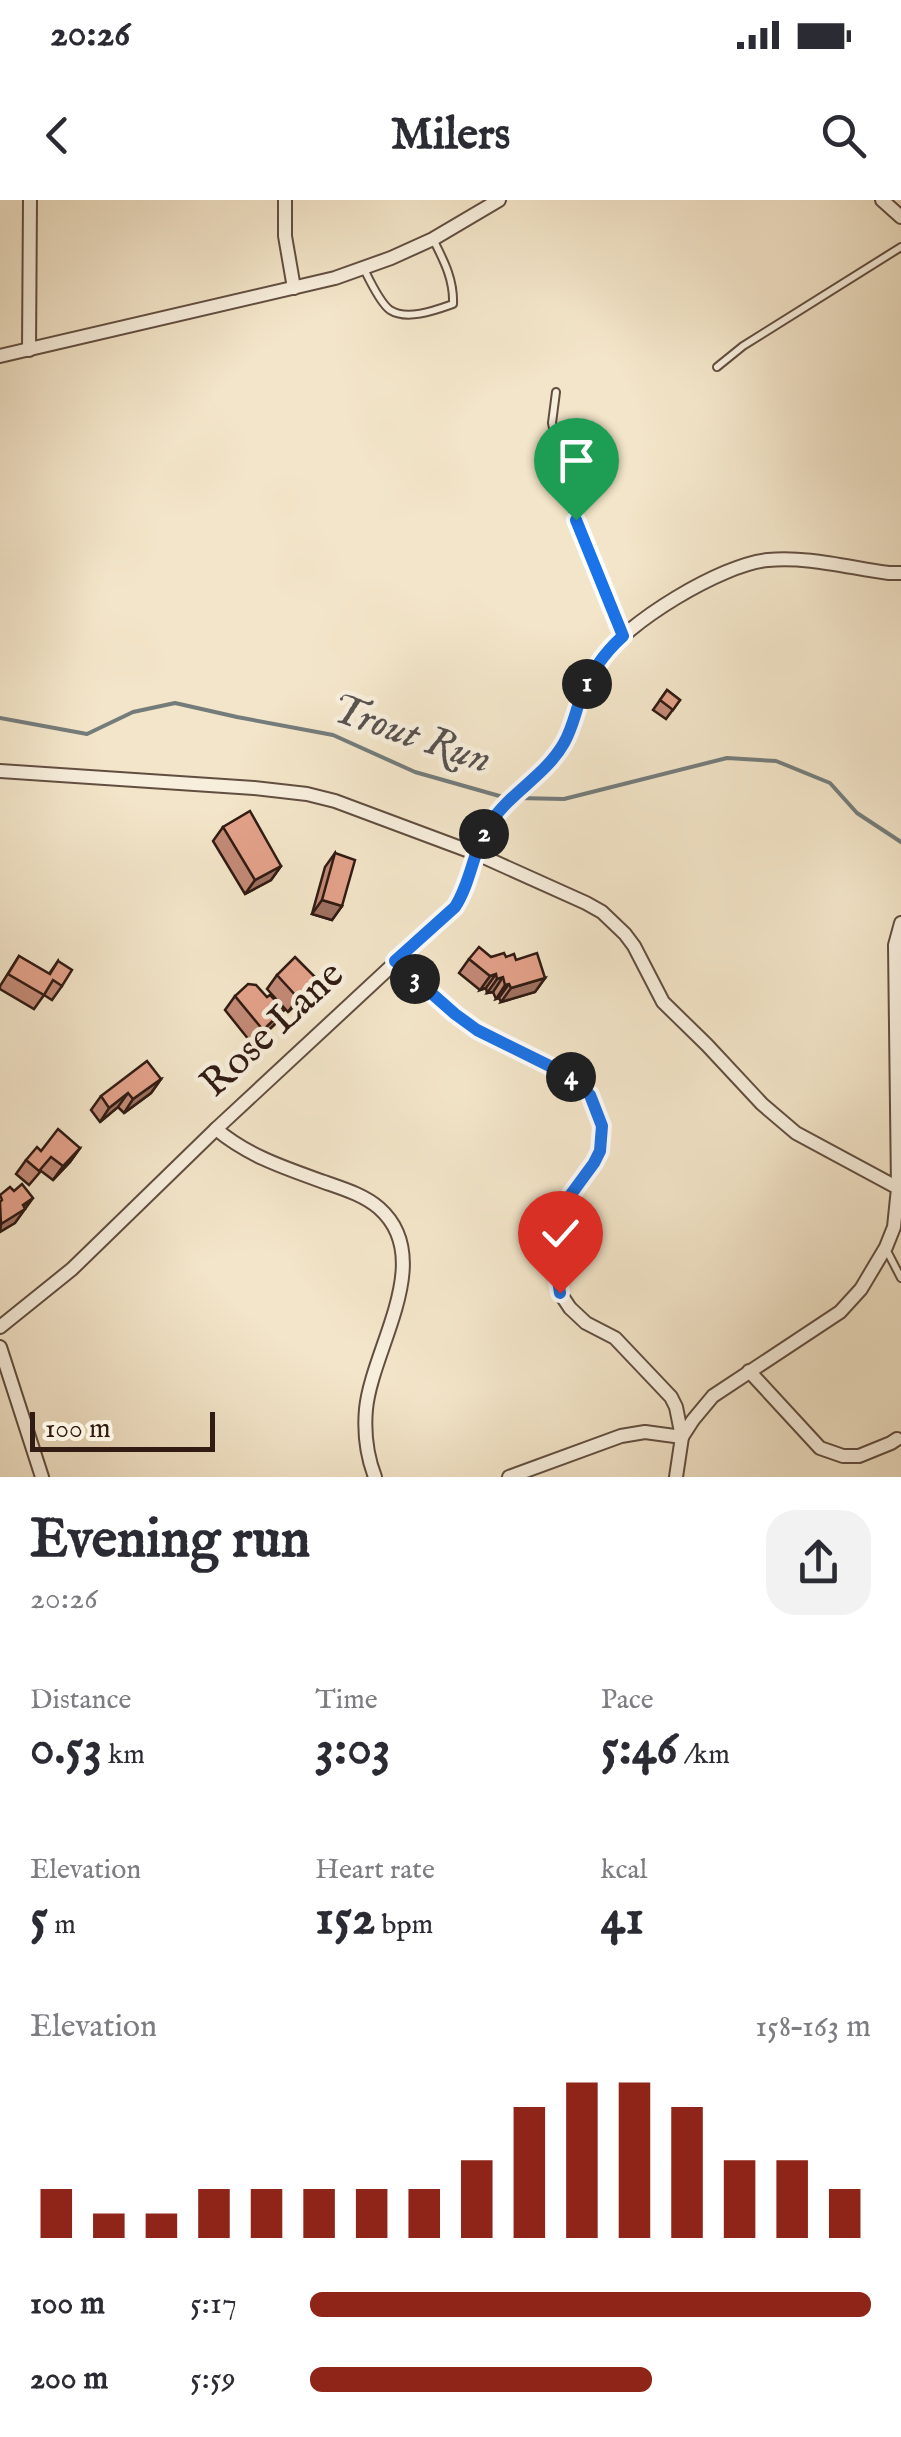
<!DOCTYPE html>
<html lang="en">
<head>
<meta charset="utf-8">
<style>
  body { margin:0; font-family:"IM FELL English",serif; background:#f2f2f3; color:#2b2b33; height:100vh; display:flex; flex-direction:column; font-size:38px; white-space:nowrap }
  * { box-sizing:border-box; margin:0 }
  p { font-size:32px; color:#7c7c81 }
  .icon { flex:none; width:55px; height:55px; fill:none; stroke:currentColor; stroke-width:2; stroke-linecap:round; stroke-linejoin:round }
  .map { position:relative; height:1277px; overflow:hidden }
  .side { display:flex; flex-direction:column; background:#fff; flex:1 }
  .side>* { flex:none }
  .scale { position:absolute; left:30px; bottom:25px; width:185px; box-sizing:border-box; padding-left:10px; border:5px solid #311b13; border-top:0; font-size:28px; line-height:35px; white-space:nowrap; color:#311b13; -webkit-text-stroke:8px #f7eedc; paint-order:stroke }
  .pin { position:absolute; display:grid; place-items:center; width:85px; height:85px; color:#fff; margin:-102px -42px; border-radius:50% 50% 50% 0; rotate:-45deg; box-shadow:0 0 10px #0007 }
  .pin .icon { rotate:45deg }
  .km { position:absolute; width:50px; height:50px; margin:-25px; border-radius:50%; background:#222; color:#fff; font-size:28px; line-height:50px; text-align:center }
  .round { display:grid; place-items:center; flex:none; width:105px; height:105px; border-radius:30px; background:#f2f2f3 }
  .summary { display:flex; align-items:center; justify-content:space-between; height:170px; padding:0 30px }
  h1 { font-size:55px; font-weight:700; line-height:75px }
  .figures { display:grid; grid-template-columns:repeat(3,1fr); gap:15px; height:170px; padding:10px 30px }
  .figures div { display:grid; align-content:center }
  .figures b { font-size:50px; font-weight:700 }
  .figures small { font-size:28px; font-weight:400 }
  .figures p { font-size:28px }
  .chart { height:280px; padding:20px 30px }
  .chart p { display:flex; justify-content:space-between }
  .chart svg { width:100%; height:180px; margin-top:10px; stroke:#8f2418; stroke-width:6 }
  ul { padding:0 30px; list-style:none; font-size:32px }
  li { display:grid; grid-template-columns:160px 120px 1fr; align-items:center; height:75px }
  li i { height:25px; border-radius:12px; background:#8f2418 }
  .status { display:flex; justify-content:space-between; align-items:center; height:70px; padding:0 50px; background:#fff; direction:ltr }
  .status svg { height:28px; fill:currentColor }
  header { display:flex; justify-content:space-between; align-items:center; height:130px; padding:0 30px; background:#fff; font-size:45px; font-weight:700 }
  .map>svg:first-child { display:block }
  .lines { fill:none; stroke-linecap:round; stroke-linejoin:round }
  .stream { stroke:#747c7b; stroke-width:4 }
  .lane-casing { stroke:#624e40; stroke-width:10 }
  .street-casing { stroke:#624e40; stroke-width:16 }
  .lane { stroke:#f7eedc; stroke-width:6 }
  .street { stroke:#f7eedc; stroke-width:12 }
  .wall { fill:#c38a77; stroke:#311b13; stroke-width:2.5 }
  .shaded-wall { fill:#9f7161; stroke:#311b13; stroke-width:2.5 }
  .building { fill:#e3a18a; stroke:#311b13; stroke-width:2.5 }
  .route-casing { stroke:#fff; stroke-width:20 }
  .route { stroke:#1a73e8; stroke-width:12 }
  .labels { text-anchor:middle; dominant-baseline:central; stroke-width:9; stroke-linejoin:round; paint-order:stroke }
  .street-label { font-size:40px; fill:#311b13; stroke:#f7eedc }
  .water-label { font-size:42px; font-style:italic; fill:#585350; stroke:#f7eedc }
</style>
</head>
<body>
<div class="status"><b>20:26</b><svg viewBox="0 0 49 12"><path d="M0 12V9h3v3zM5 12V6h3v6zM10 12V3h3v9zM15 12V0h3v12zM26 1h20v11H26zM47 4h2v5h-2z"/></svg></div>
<header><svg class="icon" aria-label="back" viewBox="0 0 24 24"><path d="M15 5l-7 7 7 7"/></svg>Milers<svg class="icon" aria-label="search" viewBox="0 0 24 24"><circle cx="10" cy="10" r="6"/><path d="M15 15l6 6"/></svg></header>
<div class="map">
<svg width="901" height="1277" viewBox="0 0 901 1277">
  <rect width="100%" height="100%" fill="#f3e5c9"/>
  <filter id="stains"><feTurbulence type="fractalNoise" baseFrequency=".002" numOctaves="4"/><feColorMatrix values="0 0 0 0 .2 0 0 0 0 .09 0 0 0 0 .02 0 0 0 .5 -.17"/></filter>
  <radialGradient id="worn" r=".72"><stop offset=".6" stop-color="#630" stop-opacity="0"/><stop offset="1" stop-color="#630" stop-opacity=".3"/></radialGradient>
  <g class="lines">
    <g class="stream">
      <path d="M0,518L87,534L133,512L175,503L237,517L333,535L415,572L503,597"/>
      <path d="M517,598L564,599L727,558L776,561L830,583L857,613L901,642"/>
    </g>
    <g class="lane-casing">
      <g id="lane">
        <path d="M364,69C369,79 380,103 390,110C407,121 436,110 453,104C454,80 444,61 434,41"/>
        <path d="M717,167L743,146L901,47"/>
        <path d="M556,192L552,223L562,275L576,320L622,435"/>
        <path d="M886,1049L901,1078"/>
      </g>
    </g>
    <g class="street-casing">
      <g id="street">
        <path d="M285,0V36L294,88"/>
        <path d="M882,0L901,17"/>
        <path d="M29,150L30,0"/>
        <path d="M0,156L335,78L391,58L433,39L499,0"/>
        <path d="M0,571L254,588L307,594L335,601L477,654L586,703L602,712L625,734L634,746L663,802L707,845L762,904L796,933L898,988L894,1027L886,1047L861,1089L840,1112L713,1196L693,1220L682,1237L676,1277"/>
        <path d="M395,761L455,814L477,831L574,878L590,895L602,926L600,951L594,963L557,1012L551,1030L560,1093L570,1108L586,1123L615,1138L671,1197L676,1207L682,1237"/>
        <path d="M216,929C248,956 285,968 324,982C344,989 364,995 379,1008C437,1059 372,1148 366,1209C364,1231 367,1256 375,1277"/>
        <path d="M898,988L895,745L901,723"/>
        <path d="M0,1127L72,1069L216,929L455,707C470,683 473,654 486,629C502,597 539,580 559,551C578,523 581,489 600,461C625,423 722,364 768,360C807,356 850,368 889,373H901"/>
        <path d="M0,1147L42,1277"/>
        <path d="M749,1171L820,1248L843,1256H859L891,1243L897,1239"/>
        <path d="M509,1277L621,1236L645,1232L682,1237"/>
      </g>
    </g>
    <use href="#lane" class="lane"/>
    <use href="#street" class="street"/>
  </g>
  <g class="wall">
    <path d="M667,490L680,500L666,519L653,510Z"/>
    <path d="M223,627L281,666L271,680L245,694L213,641Z"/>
    <path d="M335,653L342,706L332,720L312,714L325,667Z"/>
    <path d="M19,756L49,774L58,761L62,786L52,800L44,795L34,809L0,789V786Z"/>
    <path d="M491,757H506L516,760L545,778L535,792L501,802L499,798L496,799L493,792L487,793L486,788L480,790L459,773L469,759Z"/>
    <path d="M277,775L307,793L288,812L267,789Z"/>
    <path d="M235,796L274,825L253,845L225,810Z"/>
    <path d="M161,879L151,893L124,913L118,907L100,922L91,910L101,896Z"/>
    <path d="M80,948L70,962L53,980L41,971L29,985L16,974L26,960L41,951Z"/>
  </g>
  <g class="shaded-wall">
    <path d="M281,666L271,680L245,694L255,680Z"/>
    <path d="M322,700L342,706L332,720L312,714Z"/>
    <path d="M496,774L486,788L480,790L490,776Z"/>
    <path d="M503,777L493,792L487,793L497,779Z"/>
    <path d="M545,778L535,792L501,802L511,788Z"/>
    <path d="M317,779L307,793L288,812L298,798Z"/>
    <path d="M509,784L499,798L496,799L505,785Z"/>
    <path d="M284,810L274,825L253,845L263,830Z"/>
    <path d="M161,879L151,893L124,913L133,899Z"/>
    <path d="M128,893L118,907L100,922L109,908Z"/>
    <path d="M80,948L70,962L53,980L63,966Z"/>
    <path d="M33,998L15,1023L0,1032L1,1024Z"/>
  </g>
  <g class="building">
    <path d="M667,490L680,500L673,510L660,500Z"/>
    <path d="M250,611L281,666L255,680L223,627Z"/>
    <path d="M335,653L355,660L342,706L322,700Z"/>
    <path d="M479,747L491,757L504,753L506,757L514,754L516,760L537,753L545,778L511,788L509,784L505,785L503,777L497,779L496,774L490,776L469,759Z"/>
    <path d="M19,756L50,774L58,761L72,770L62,786L53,780L44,795L8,774Z"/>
    <path d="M295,757L317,779L298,798L277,775Z"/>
    <path d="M248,784L256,785L267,797L270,795L284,810L263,830L235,796Z"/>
    <path d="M147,861L161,879L133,899L128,893L109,908L101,896Z"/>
    <path d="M58,929L80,948L63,966L51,957L39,971L26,960L37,947L41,951Z"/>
    <path d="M22,984L33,998L23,1005L25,1009L1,1024L0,1002L2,1000L0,995L10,987L14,991Z"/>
  </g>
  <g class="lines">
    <g class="route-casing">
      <path id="route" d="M560,1093L550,1030L558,1012L594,963L600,951L602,926L590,895L574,878L477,830L455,814L395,761L455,707C472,681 473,647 491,622C511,592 546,575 564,543C572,529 575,514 580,500C589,474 603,454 623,436L576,320"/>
    </g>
    <use href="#route" class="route"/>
  </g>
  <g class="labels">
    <g class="street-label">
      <text transform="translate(273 830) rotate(-43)">Rose Lane</text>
    </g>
    <g class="water-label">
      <text transform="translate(411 535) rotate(19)">Trout Run</text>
    </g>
  </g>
  <rect width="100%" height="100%" filter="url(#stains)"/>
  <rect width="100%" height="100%" fill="url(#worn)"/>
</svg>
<div class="scale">100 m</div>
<div class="pin" style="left:576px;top:320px;background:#1e9e55"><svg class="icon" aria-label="arrive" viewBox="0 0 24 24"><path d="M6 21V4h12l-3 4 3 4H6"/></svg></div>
<div class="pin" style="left:560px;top:1093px;background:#d93025"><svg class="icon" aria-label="check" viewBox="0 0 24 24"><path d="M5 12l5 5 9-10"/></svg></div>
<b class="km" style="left:587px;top:484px">1</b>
<b class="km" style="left:484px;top:634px">2</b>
<b class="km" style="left:415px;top:779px">3</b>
<b class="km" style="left:571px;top:877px">4</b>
</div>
<section class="side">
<div class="summary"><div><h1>Evening run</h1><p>20:26</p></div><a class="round"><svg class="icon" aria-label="share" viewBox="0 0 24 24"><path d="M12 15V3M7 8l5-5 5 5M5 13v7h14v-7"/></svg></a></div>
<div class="figures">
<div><p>Distance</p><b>0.53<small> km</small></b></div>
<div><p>Time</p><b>3:03</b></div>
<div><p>Pace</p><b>5:46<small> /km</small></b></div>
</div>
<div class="figures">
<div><p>Elevation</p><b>5<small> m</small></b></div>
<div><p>Heart rate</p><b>152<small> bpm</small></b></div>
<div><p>kcal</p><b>41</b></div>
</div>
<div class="chart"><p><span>Elevation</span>158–163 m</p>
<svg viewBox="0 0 160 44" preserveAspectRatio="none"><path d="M5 44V32M15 44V38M25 44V38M35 44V32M45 44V32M55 44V32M65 44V32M75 44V32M85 44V25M95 44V12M105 44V6M115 44V6M125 44V12M135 44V25M145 44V25M155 44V32"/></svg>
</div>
<ul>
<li><b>100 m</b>5:17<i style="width:100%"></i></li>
<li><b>200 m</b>5:59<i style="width:61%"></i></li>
</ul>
</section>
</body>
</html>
